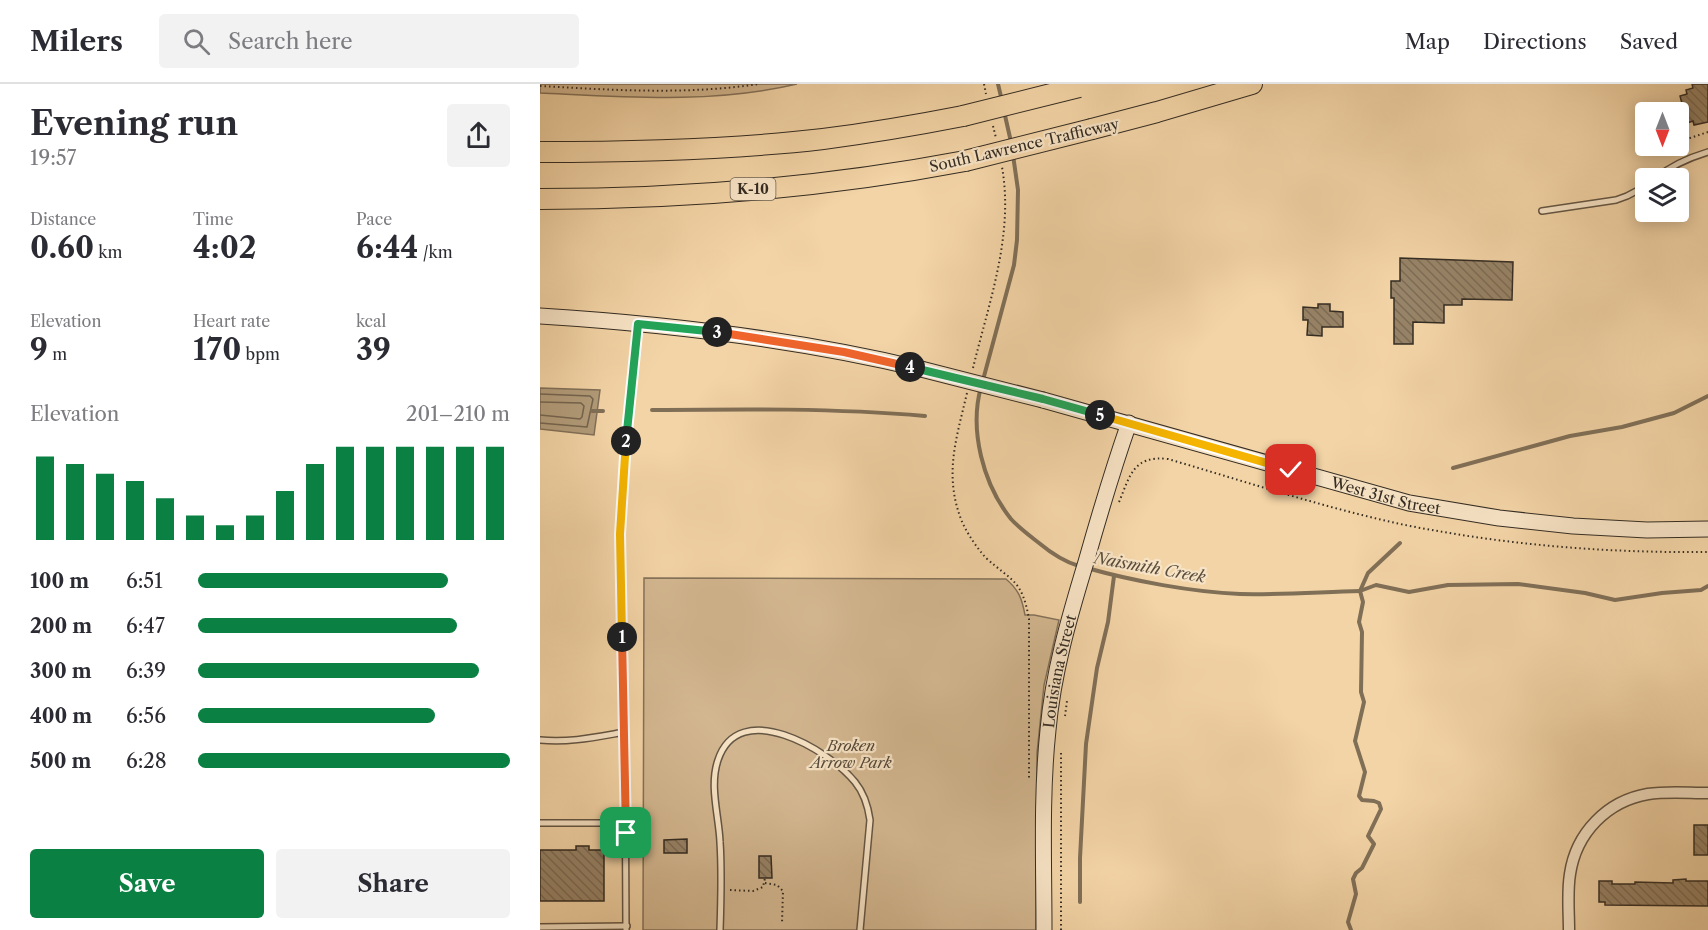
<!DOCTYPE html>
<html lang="en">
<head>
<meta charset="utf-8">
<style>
  body { margin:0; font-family:"Libre Caslon Text",serif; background:#f2f2f3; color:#2b2b33; height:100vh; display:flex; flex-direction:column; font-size:22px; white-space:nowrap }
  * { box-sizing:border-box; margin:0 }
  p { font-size:20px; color:#7c7c81 }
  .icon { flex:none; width:33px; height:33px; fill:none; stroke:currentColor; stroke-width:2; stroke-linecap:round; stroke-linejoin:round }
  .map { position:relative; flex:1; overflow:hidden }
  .sheet { display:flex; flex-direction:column; background:#fff; width:540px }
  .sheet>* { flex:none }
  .needle { width:39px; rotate:180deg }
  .fabs { position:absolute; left:1095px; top:18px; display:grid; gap:12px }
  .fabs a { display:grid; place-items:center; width:54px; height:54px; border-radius:6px; background:#fff; box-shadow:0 3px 15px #0003; font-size:30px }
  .pin { position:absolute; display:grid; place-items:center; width:51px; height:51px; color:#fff; margin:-26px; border-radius:12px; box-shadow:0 3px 9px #0006 }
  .km { position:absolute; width:30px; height:30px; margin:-15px; border-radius:50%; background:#222; color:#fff; font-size:16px; line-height:30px; text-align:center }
  .round { display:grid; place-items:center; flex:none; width:63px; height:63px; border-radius:6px; background:#f2f2f3 }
  .head { display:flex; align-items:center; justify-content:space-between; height:102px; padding:0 30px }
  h1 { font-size:33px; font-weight:800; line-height:45px }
  .figures { display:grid; grid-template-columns:repeat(3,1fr); gap:9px; height:102px; padding:6px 30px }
  .figures div { display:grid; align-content:center }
  .figures b { font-size:30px; font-weight:800 }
  .figures small { font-size:16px; font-weight:400 }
  .figures p { font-size:16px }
  .chart { height:168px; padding:12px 30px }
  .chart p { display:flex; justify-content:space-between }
  .chart svg { width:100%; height:108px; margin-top:6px; stroke:#0b8043; stroke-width:6 }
  .cta { display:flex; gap:12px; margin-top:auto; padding:12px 30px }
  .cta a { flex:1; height:69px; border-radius:6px; background:#0b8043; color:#fff; font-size:24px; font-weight:800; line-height:69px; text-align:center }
  .cta a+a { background:#f2f2f3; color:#2b2b33 }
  ul { padding:0 30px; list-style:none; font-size:20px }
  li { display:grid; grid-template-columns:96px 72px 1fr; align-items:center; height:45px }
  li i { height:15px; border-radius:8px; background:#0b8043 }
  header { display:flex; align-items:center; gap:36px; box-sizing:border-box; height:84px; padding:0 30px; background:#fff; border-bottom:2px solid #e1e1e2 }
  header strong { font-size:28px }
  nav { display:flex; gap:33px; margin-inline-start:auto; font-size:21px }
  .search { width:420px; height:54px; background:#f2f2f3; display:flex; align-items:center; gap:15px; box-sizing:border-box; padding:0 21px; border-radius:6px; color:#7c7c81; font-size:22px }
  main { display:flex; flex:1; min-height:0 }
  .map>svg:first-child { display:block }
  .green { fill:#d3b790; stroke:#84725a; stroke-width:1.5 }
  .water { fill:#b29b79; stroke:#806f57; stroke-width:1.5 }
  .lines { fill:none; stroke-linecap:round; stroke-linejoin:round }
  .shore { stroke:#73644e; stroke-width:1.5 }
  .stream { stroke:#806f57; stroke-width:4 }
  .building { fill:url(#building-back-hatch); stroke:#342c23; stroke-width:1.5 }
  .service-casing { stroke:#645644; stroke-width:8 }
  .minor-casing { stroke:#645644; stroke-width:13 }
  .secondary-casing { stroke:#342c23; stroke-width:17 }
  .motorway-casing { stroke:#342c23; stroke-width:22 }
  .path { stroke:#342c23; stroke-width:2; stroke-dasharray:1.5 3; stroke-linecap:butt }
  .service { stroke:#f7e3c5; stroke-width:5 }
  .minor { stroke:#f7e3c5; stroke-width:10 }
  .secondary { stroke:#f7e3c5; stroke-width:15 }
  .motorway { stroke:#f3d4a6; stroke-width:20 }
  .secondary-bridge-casing { stroke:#342c23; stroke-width:17; stroke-linecap:butt }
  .motorway-bridge-casing { stroke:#342c23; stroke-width:22; stroke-linecap:butt }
  .secondary-bridge { stroke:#f7e3c5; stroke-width:15 }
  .motorway-bridge { stroke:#f3d4a6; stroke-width:20 }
  .split-1-casing { stroke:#fff; stroke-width:12 }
  .split-2-casing { stroke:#fff; stroke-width:12 }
  .split-3-casing { stroke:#fff; stroke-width:12 }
  .split-4-casing { stroke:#fff; stroke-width:12 }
  .split-5-casing { stroke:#fff; stroke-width:12 }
  .split-6-casing { stroke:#fff; stroke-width:12 }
  .split-1 { stroke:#f0652b; stroke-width:8 }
  .split-2 { stroke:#f5b400; stroke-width:8 }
  .split-3 { stroke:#22a559; stroke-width:8 }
  .split-4 { stroke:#f0652b; stroke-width:8 }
  .split-5 { stroke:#22a559; stroke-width:8 }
  .split-6 { stroke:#f5b400; stroke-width:8 }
  .labels { text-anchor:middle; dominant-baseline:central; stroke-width:4.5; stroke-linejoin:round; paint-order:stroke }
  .shield { fill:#f7e3c5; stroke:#6e6354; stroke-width:1.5 }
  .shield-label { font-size:14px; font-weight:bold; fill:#342c23 }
  .street-label { font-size:15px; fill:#342c23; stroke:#f7e3c5 }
  .park-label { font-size:15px; font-style:italic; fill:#544839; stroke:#f7e3c5 }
  .water-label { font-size:16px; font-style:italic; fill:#5a4d3d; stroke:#f7e3c5 }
</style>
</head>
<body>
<header>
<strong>Milers</strong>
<div class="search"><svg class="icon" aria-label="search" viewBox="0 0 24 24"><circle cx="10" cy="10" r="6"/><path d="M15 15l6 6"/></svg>Search here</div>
<nav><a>Map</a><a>Directions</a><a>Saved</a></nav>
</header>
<main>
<section class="sheet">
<div class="head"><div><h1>Evening run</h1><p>19:57</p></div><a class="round"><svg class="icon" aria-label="share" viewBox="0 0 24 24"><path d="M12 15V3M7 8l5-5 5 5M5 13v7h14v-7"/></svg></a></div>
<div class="figures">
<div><p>Distance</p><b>0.60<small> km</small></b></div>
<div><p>Time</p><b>4:02</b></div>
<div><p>Pace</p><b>6:44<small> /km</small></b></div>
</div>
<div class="figures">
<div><p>Elevation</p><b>9<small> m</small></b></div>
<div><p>Heart rate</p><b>170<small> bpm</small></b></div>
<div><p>kcal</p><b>39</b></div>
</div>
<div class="chart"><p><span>Elevation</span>201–210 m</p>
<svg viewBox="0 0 160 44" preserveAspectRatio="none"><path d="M5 44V10M15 44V13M25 44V17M35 44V20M45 44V27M55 44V34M65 44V38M75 44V34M85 44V24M95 44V13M105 44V6M115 44V6M125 44V6M135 44V6M145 44V6M155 44V6"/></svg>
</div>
<ul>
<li><b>100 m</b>6:51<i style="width:80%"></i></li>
<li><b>200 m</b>6:47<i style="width:83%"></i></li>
<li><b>300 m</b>6:39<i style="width:90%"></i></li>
<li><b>400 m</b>6:56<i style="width:76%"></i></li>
<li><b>500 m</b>6:28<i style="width:100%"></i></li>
</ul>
<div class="cta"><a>Save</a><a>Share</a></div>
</section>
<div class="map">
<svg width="1168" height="846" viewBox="0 0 1168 846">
  <defs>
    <pattern id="building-back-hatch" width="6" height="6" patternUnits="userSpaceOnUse" patternTransform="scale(1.5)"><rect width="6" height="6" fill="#978367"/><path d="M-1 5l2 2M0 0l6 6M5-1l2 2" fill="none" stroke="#7c6b54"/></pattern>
  </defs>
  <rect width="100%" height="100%" fill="#f3d4a6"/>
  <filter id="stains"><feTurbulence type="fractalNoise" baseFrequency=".00333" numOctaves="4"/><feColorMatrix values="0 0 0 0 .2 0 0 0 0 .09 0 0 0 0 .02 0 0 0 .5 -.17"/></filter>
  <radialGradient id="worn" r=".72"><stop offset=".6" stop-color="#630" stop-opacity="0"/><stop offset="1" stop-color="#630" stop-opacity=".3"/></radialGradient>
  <g class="green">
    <path d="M0,0H257C172,20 86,13 0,9Z"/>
    <path d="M104,494L466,495C479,506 482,515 485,531H494L519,536L504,601L497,669L496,846H103Z"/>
  </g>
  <path class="water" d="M0,304L60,306L54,351L0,345Z"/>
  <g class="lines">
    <g class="shore">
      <path d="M0,310L50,312L53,315L47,343L0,339"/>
      <path d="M0,318L41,319L44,322L42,333L40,335L0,331"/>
    </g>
    <g class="stream">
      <path d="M458,0L462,17"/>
      <path d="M464,27L471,58"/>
      <path d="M443,296L474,181L477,156L478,106L473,71"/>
      <path d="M441,303C429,346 443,400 471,435C479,444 490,452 499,459C511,469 525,478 539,482"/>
      <path d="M112,326C203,325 294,324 385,332"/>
      <path d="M52,327H63"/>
      <path d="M913,384L1030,352L1082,343L1134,329L1168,312"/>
      <path d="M547,484C593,497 652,508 700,510C740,511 780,508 820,507L836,501L869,508L908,501L978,500L1045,509L1075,516L1122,509L1161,506L1168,502"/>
      <path d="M540,818V774L546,660L557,584L568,538L574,492"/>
      <path d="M811,846L808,838L816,810L813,795L816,789L822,784L834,760L828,752L841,725L839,719L834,717L822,716L819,712L825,688L815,657L824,618L821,608L822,548L819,538L823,518L820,507L828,489L860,459"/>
    </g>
  </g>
  <g class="building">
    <path d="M1152,0H1168V38L1154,41L1153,37L1147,39L1140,12L1147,10L1146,6L1153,4Z"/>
    <path d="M860,174L973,178L972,216L922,215V221H904V239L873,238V260H854V214H851V197H860Z"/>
    <path d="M778,220H790V227L803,228V243H782V252L767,251L768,236H763V223L778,224Z"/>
    <rect x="1154" y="741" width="14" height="30"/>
    <path d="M147,755V769H124V756Z"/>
    <path d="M36,762H49V766H64V817H0V766H36Z"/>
    <path d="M219,772H231L232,794H219Z"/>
    <path d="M1146,795V797H1168V822L1065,821V818H1059V797H1072V800H1095V798L1133,799V796Z"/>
  </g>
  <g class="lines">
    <g class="service-casing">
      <g id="service">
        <path d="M1116,94C1132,81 1148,74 1168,68"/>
        <path d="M1002,127L1076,116L1087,112L1106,102"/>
        <path d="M0,656C29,659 56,653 85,648"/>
        <path d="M0,739H86"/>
        <path d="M0,843L87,842"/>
        <path d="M86,846L85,648L80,450L82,407L98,243"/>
        <path d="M180,846C181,817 182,788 180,758C179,732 169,702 178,676C199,613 288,665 315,698C324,709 328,722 330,736L320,846"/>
      </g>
    </g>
    <g class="minor-casing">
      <path id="minor" d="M1029,846C1029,828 1027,808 1030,790C1036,749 1067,717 1108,710C1127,707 1148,709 1168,709"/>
    </g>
    <g class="secondary-casing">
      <g id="secondary">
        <path d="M0,232C128,240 256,255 381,285"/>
        <path id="s1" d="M503,316L869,419L959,434L1033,442L1107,446L1168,445"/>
        <path id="s2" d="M504,846C504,780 501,712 508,646C513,589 529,534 546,478C559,432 573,385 589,339"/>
      </g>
    </g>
    <g class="motorway-casing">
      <g id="motorway">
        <path d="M552,45L617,28L712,0"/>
        <path d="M0,68C94,68 189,66 283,55C330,49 377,41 423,32"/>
        <path d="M0,115C140,115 288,103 425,77"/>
      </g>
    </g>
    <g class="path">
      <path d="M444,0L446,10"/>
      <path d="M0,2C73,6 146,11 219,0"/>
      <path d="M453,42L456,54"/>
      <path d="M1141,57L1168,48"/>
      <path d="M433,284C449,218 474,151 462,83"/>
      <path d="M427,309C416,356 403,393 423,440C429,452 437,464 446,474C473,498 482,496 489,535V696"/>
      <path d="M579,418C590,392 593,371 628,375C707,398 785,424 865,441C966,461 1065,469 1168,468"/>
      <path d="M525,632L527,617"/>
      <path d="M225,799L237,801L243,807L242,839"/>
      <path d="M190,806L213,807L223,803L225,794"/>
      <path d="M521,846V668"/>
    </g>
    <use href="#service" class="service"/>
    <use href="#minor" class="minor"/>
    <use href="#secondary" class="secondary"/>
    <use href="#motorway" class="motorway"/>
    <g class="secondary-bridge-casing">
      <path id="secondary-bridge" d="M381,285L503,316"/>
    </g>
    <g class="motorway-bridge-casing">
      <g id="motorway-bridge">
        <path d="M423,32L539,3"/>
        <path d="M425,77L552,45"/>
      </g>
    </g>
    <use href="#secondary-bridge" class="secondary-bridge"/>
    <use href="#motorway-bridge" class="motorway-bridge"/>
  </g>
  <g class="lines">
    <g class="split-1-casing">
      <path id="split-1" d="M82,553L86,749"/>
    </g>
    <g class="split-2-casing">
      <path id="split-2" d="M82,553L80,450L86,357"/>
    </g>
    <g class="split-3-casing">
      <path id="split-3" d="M86,357L98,240L177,248"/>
    </g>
    <g class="split-4-casing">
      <path id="split-4" d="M177,248L304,268L370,283"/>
    </g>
    <g class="split-5-casing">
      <path id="split-5" d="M370,283L503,315L560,331"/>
    </g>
    <g class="split-6-casing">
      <path id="split-6" d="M560,331L751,386"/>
    </g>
    <use href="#split-1" class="split-1"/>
    <use href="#split-2" class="split-2"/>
    <use href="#split-3" class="split-3"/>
    <use href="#split-4" class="split-4"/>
    <use href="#split-5" class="split-5"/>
    <use href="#split-6" class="split-6"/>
  </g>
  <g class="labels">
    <rect class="shield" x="190.5" y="94" width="45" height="22" rx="4.5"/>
    <g class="shield-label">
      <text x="213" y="105">K-10</text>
    </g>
    <g class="street-label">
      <text transform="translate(484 61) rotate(-13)">South Lawrence Trafficway</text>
      <text stroke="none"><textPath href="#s1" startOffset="356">West 31st Street</textPath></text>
      <text stroke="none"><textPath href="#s2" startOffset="260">Louisiana Street</textPath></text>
    </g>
    <g class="park-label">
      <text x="311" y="661">Broken<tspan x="311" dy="17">Arrow Park</tspan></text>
    </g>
    <g class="water-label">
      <text transform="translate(610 483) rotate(10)">Naismith Creek</text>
    </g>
  </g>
  <rect width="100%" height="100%" filter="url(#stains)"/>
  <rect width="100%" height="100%" fill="url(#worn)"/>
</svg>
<div class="fabs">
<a><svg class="needle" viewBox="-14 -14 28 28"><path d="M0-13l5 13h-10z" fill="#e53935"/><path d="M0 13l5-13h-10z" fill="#7c7c81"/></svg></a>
<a><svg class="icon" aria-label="layers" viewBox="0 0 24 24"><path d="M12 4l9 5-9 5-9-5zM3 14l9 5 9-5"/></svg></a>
</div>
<div class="pin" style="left:86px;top:749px;background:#1e9e55"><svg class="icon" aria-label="arrive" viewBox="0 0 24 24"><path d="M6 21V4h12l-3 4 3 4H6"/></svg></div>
<div class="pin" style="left:751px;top:386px;background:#d93025"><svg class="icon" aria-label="check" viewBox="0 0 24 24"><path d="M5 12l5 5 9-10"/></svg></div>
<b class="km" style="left:82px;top:553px">1</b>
<b class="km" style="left:86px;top:357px">2</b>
<b class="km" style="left:177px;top:248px">3</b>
<b class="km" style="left:370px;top:283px">4</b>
<b class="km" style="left:560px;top:331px">5</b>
</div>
</main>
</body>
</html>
